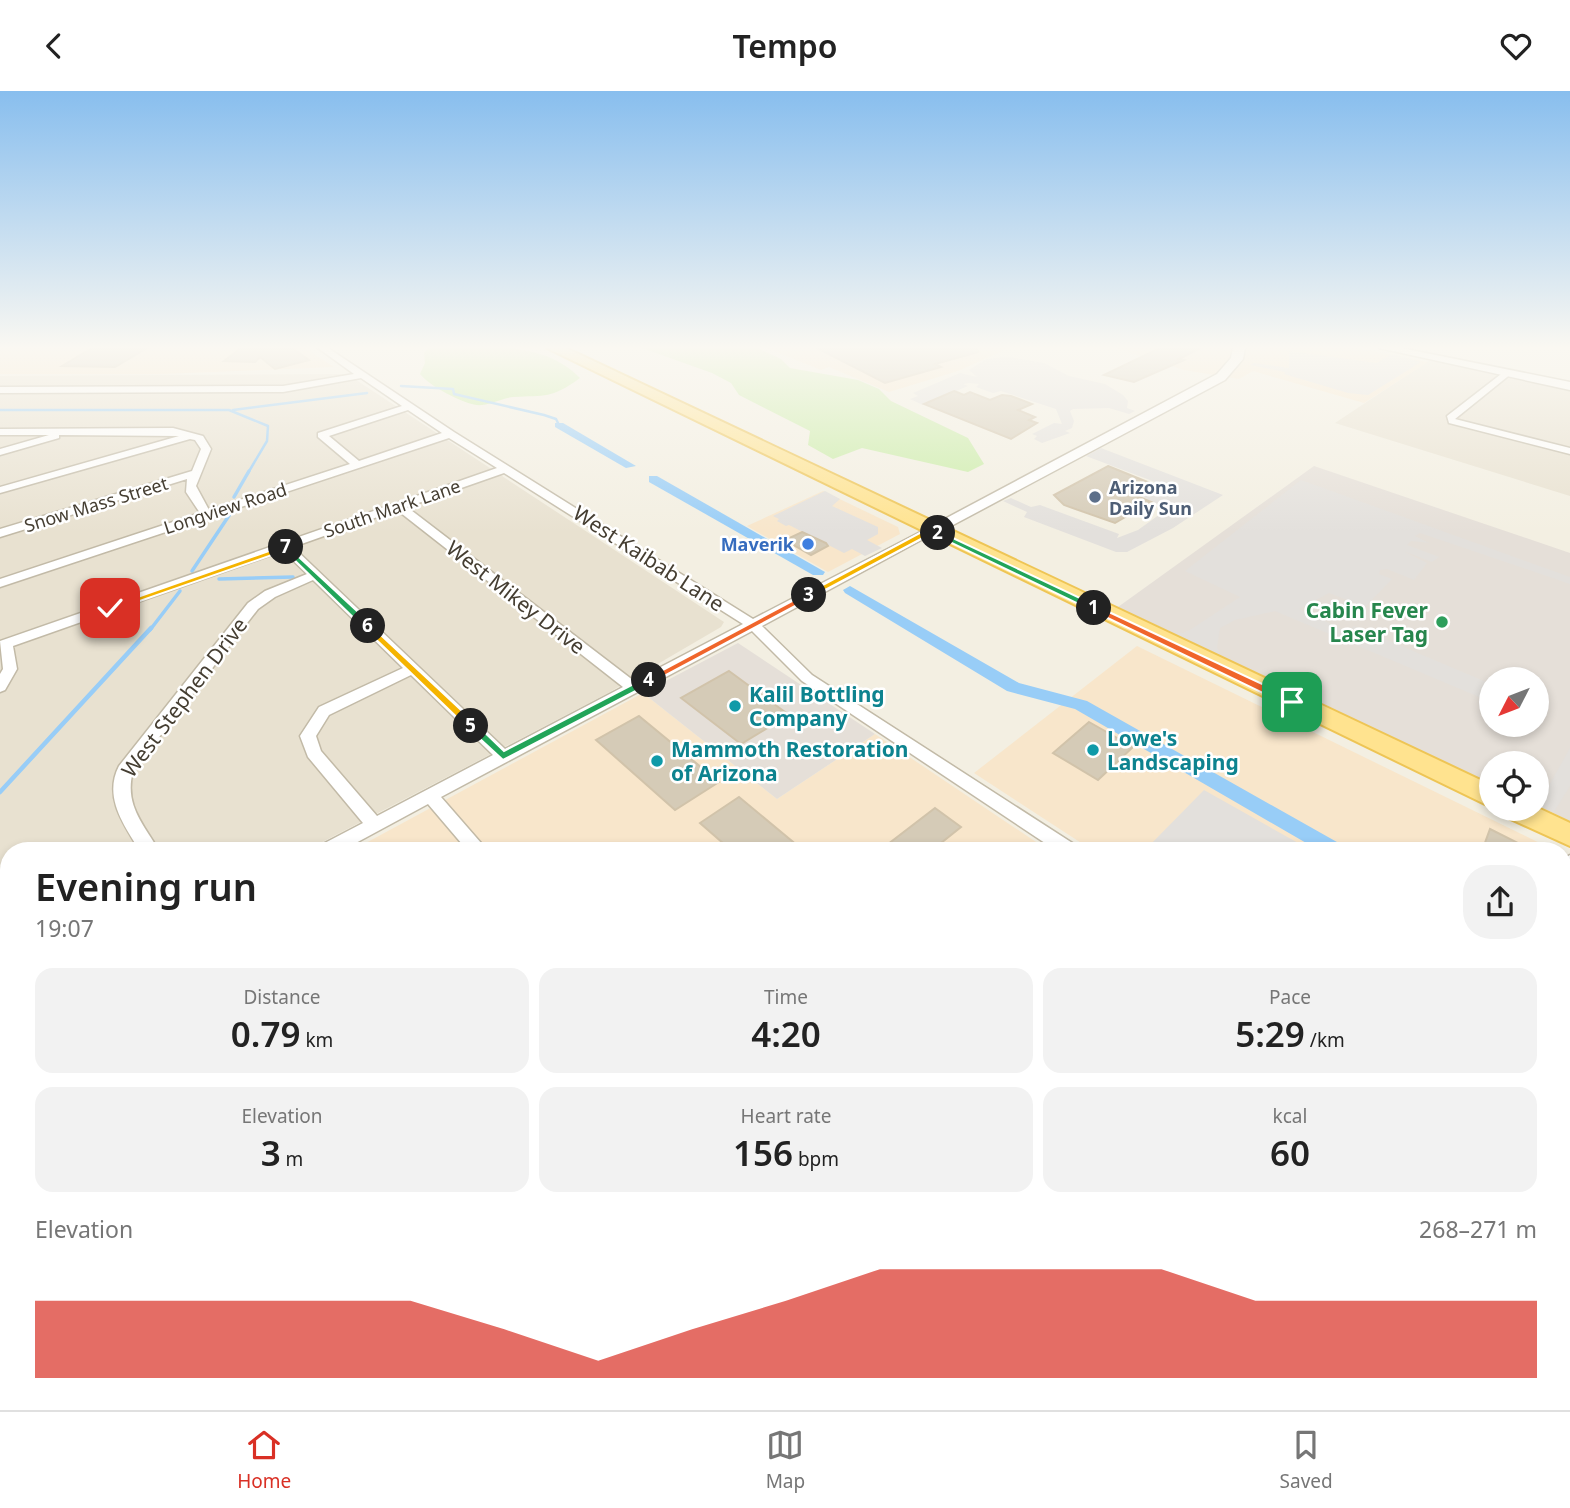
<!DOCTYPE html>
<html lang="en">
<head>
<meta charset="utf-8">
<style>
  body { margin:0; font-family:"Noto Sans",sans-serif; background:#f2f2f2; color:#222; height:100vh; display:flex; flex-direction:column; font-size:26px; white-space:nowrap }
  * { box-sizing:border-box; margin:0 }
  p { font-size:23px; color:#767676 }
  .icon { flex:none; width:38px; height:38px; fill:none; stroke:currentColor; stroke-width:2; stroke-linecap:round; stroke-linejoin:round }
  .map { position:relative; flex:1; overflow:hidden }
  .panel { position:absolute; left:0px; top:751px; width:1572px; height:569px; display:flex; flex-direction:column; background:#fff; border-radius:28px 28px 0 0; box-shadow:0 4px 10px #0003 }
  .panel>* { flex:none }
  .needle { width:46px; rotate:228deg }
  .tools { position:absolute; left:1479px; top:576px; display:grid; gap:14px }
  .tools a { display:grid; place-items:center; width:70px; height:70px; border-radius:50%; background:#fff; box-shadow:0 4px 10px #0003; font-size:35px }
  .pin { position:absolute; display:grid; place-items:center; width:60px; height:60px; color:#fff; margin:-30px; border-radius:14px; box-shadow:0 4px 10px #0006 }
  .km { position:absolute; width:35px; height:35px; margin:-18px; border-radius:50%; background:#222; color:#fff; font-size:19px; line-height:35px; text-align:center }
  .round { display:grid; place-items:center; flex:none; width:74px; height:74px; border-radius:28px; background:#f2f2f2 }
  .head { display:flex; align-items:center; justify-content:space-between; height:119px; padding:0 35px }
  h1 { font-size:38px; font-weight:600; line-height:52px }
  .stats { display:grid; grid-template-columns:repeat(3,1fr); gap:10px; height:119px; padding:7px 35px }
  .stats div { display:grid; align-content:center; border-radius:18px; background:#f2f2f2; text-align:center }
  .stats b { font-size:35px; font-weight:600 }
  .stats small { font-size:19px; font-weight:400 }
  .stats p { font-size:19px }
  .chart { height:196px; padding:14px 35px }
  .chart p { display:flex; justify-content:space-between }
  .chart svg { width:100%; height:126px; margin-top:7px; fill:#d93025; opacity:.7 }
  header { display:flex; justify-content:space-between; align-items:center; height:91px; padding:0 35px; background:#fff; font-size:32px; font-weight:600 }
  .tabs { display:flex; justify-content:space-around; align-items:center; height:98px; border-top:2px solid #e0e0e0; background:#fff; font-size:19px; color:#767676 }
  .tabs a { display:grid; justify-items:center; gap:4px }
  .tabs .on { color:#d93025 }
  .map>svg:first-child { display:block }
  .residential { fill:#e8e1d0 }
  .commercial { fill:#f8e6cb }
  .industrial { fill:#e5dfd8; fill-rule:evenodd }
  .green { fill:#caeca7 }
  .parking { fill:#e3e0dc }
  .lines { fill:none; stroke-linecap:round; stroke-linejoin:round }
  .stream-far2 { stroke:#98cdf7; stroke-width:2.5 }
  .stream-far1 { stroke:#98cdf7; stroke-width:3.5 }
  .stream { stroke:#98cdf7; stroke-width:4.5 }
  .canal { fill:#98cdf7; fill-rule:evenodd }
  .building { fill:#d5cbb7; stroke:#d1c3aa; stroke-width:2 }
  .minor-casing { stroke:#c2baa7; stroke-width:3 }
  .tertiary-casing { stroke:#c2baa7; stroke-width:3 }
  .primary-casing { stroke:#eec555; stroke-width:4 }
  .minor { fill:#fff; fill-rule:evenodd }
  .tertiary { fill:#fff; fill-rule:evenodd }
  .primary { fill:#ffe38f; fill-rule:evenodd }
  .split-1 { fill:#f0652b; stroke:#fff; stroke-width:2 }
  .split-2 { fill:#22a559; stroke:#fff; stroke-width:2 }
  .split-3 { fill:#f5b400; stroke:#fff; stroke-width:2 }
  .split-4 { fill:#f0652b; stroke:#fff; stroke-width:2 }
  .split-5 { fill:#22a559; stroke:#fff; stroke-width:2 }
  .split-6 { fill:#f5b400; stroke:#fff; stroke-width:2 }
  .split-7 { fill:#22a559; stroke:#fff; stroke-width:2 }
  .split-8 { fill:#f5b400; stroke:#fff; stroke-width:2 }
  .service-dot { fill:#5c6f8a; stroke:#fff; stroke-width:2.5 }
  .shop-dot { fill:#3f7fe0; stroke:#fff; stroke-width:2.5 }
  .leisure-dot { fill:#2e9e5b; stroke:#fff; stroke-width:2.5 }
  .culture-dot { fill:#0f9aa8; stroke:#fff; stroke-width:2.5 }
  .labels { text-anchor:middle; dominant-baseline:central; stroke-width:5; stroke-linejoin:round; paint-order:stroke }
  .far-service-label { font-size:18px; font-weight:bold; fill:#4e5e75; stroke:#fff; text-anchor:start }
  .far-street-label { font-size:18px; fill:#453e32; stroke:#fff }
  .far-shop-label { font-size:18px; font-weight:bold; fill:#366cbe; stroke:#fff; text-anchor:end }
  .street-label { font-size:21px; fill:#453e32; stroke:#fff }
  .leisure-label { font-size:21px; font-weight:bold; fill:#27864d; stroke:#fff; text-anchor:end }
  .culture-label { font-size:21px; font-weight:bold; fill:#0d838f; stroke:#fff; text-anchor:start }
</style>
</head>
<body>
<header><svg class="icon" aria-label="back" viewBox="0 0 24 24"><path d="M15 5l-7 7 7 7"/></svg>Tempo<svg class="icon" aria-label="heart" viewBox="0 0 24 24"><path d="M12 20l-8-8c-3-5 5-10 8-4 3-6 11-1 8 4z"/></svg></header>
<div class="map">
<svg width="1570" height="1319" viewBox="0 0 1570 1319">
  <rect width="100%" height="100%" fill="#f3efe2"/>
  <g class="residential">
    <path d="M1439,263L1570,290V405L1335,332Z"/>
    <path d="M347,283L724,531L721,536L608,602L307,759L9,760V914L0,919V285Z"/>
    <path d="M1563,1069L1570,1073V1319H1193L1198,1311H1563Z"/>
    <path d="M9,1239V1311H112L114,1319H0V1245Z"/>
    <path d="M528,1311H1091L1099,1319H519Z"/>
  </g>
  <g class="commercial">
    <path d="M0,257H305L334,276L161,283H0Z"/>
    <path d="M767,257H1009L958,280L889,301L829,276L821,279Z"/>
    <path d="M1116,257H1356L1428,271L1364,312L1253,280L1239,288L1184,279Z"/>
    <path d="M823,400L898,436L900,443L828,481L747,435Z"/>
    <path d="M1137,555L1554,759H1092L974,682Z"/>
    <path d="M643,602L777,708L875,643L1048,759L351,760Z"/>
    <path d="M1563,764L1570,767V1073L1563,1069Z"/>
    <path d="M1091,1311H1198L1193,1319H1099Z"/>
  </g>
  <g class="industrial">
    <path d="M1314,375L1570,462V730L1537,714L1536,672H1491V693L1118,516ZM1491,588H1536V634H1491Z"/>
    <path d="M738,552L875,643L777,708L643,602Z"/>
    <path d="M9,941V1132L0,1137V945Z"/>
    <path d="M112,1311H528L519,1319H114Z"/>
  </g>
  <g class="green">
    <path d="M429,257C479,257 542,247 580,287C551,308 546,304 513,306C503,307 492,313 482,314C467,316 428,294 420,283L425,272L424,262Z"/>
    <path d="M642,257H758L781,268L790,277L858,289L879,298L891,310L968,347L984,373L968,381L862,357L833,368L808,354L810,340L739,304L731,292L712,282Z"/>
  </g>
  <g class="parking">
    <path d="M1289,260L1377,272L1392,263L1421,271L1368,304L1348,302L1284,283L1285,281L1250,274L1254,272L1289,277Z"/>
    <path d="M1009,266L1044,272L1069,285L1105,293L1123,304L1128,310L1127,317L1135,320L1129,323L1109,317L1073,318L1070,320L1074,330L1072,337L1065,340L1070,342L1042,352L1034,348L1037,345L1032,343L1054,332L1062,333L1056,318L1001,300L993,302L976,296L979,293L969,292L963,293L968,295L923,314L910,308L918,305L913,302L960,282L977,286L969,279L986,268Z"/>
    <path d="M1101,357L1223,404L1173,437L1127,461H1116L1024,426L1027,421L1003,410L1011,407L1031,416L1040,414L1119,443L1117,447L1138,439L1163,421L1156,412L1137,404L1148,397L1171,406L1179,400L1086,365Z"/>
    <path d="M1301,389L1570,486V493L1420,442L1415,445L1429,452L1411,450L1407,454L1439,466L1432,471L1403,460L1427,472L1414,489L1387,478L1380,479L1379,483L1392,488L1365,516L1329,502L1299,518L1348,541L1354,535L1491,593V611L1275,520L1235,529L1220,537L1217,556L1221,566L1169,541L1183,542L1193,537L1240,506L1185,480Z"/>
    <path d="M825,400L840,408L832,415L878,436V443L867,449L882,457L865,465L852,458L844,462L789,434L786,435L777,430L779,428L773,425Z"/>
    <path d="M1570,657V695L1554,721L1538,714Z"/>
    <path d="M1204,699L1300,753L1294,760L1145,759Z"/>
  </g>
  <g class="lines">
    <g class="stream-far2">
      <path d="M401,295L453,298L454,303L544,324L556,328L559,334"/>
      <path d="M0,319H229L268,335L267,350L248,382"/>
      <path d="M233,319L367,302"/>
    </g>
    <g class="stream-far1">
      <path d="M234,406L249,380"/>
      <path d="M192,480L230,423"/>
      <path d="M219,488L293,486"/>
      <path d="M150,539L180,500"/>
    </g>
    <path class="stream" d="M0,701L151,537"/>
    <g class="canal">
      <path d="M555,332H563L636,375L626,377L555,336Z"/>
      <path d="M649,385H657L825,481L823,484H813L649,391Z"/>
      <path d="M850,495L1019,592L1087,610L1344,755L1347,760H1320L1075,618L1007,600L845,502L843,499Z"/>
      <path d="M1563,876L1570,879V900L1563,897Z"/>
    </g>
  </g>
  <g class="building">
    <path d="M92,257H147L115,276L62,275Z"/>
    <path d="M241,257H292L309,269L275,278L260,266L255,271L224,270Z"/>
    <path d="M817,257H977L978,261L935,273L941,276L885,292Z"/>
    <path d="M1160,257H1200L1179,268L1184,269L1134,291L1104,284Z"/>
    <path d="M954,300L964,304L970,301L990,309L1002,304L1011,305L1032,313L1018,319L1035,326L1029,329L1037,332L1011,348L924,313Z"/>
    <path d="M1108,375L1150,392L1132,403L1151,411L1115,432L1064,414L1054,404Z"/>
    <path d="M802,441L826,452L828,455L811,464L785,449Z"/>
    <path d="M729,580L789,624L741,653L681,607Z"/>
    <path d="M639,625L719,691L675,719L596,649Z"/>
    <path d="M1089,631L1133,656L1098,689L1053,662Z"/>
    <path d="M739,706L804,760H732L700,732Z"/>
    <path d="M935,717L961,736L931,760H879Z"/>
    <path d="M1490,738L1534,760H1482Z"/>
  </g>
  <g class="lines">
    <g class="minor-casing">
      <g id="minor">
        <path d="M318,257H328L454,341L753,528L928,437H936V441L762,535L812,584L1077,755L1080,760H1057L802,590L752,540L441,706L488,760H468L428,713L341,760H316L319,755L363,732L308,666L300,645L319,616L403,577L313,489L275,506L258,518L133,680C124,714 143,732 159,760H140C124,734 103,706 119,675L248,512L265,500L307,483L283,460L13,555L17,578L5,599L0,601V583L3,578L0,550L497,377L449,347L0,496V488L200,422L186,401L187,388L0,446V438L192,380L201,358L195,349L190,348L0,402V396L179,345L59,344V347L0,364V358L49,344H0V338L173,337L203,345L211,358L196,395L209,419L350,373L318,346V342L402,315L361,287L283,301L0,302V296L283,295L354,283ZM408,319L442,342L359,370L329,345ZM504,382L743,533L634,590L407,416ZM397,419L623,596L505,658L293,456ZM411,584L493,664L377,725L321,660L316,645L329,624Z"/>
        <path d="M1505,280L1512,282L1455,328L1570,357V363L1449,332L1447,325Z"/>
        <path d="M1570,764V786L1563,789V768Z"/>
        <path d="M9,918V937L0,941V921Z"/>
        <path d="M1563,1076L1570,1079V1106L1563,1103Z"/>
        <path d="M1570,1253V1295L1563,1298V1256Z"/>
        <path d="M1563,1303L1566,1311L1563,1319H1535L1538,1311H1563Z"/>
        <path d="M1231,1311H1261L1258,1319H1228Z"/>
      </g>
    </g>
    <g class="tertiary-casing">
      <g id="tertiary">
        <path d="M1233,257H1245L1243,268L1225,289L938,442H926L924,439L1217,283L1231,267Z"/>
        <path d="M1379,257H1401L1570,291V299Z"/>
      </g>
    </g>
    <g class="primary-casing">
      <g id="primary">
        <path d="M547,257H566L1491,694V716Z"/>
        <path d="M1536,716L1570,732V755L1504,725L1500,718Z"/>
      </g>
    </g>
    <use href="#minor" class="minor"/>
    <use href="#tertiary" class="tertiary"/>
    <use href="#primary" class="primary"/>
  </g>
  <linearGradient id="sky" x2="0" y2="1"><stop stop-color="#88beee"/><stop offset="0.58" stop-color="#faf8f2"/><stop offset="1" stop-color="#faf8f2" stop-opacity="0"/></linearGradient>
  <rect width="1570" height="442" fill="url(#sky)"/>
  <path class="split-1" d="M1094,514L1296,609L1298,611L1288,614L1091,519Z"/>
  <path class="split-2" d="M938,440L1097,515L1099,517L1091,519L935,444Z"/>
  <path class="split-3" d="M929,437L942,442H932L812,506L804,504Z"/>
  <path class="split-4" d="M809,501L812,506L653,591L644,589Z"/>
  <path class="split-5" d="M649,585L654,589L653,591L503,669L466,635L475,632L504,660Z"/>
  <path class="split-6" d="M368,532L475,632V637H468L364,537Z"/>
  <path class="split-7" d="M286,454L371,533V537H364L283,458Z"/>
  <path class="split-8" d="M286,454L289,458L114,519L106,517Z"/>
  <circle class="service-dot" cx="1095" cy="406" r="7"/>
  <circle class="shop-dot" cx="808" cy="453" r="7"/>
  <circle class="leisure-dot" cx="1442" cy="531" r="7"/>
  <g class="culture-dot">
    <circle cx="735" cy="615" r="7"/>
    <circle cx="1093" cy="659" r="7"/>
    <circle cx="657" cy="670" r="7"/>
  </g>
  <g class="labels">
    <g class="far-service-label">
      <text x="1109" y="396">Arizona<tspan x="1109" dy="21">Daily Sun</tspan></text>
    </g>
    <g class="far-street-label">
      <text transform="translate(96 413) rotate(-17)">Snow Mass Street</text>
      <text transform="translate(225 417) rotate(-18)">Longview Road</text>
      <text transform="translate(392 417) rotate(-19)">South Mark Lane</text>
    </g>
    <g class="far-shop-label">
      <text x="794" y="453">Maverik</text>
    </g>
    <g class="street-label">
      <text transform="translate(649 467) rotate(33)">West Kaibab Lane</text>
      <text transform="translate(516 506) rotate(38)">West Mikey Drive</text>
      <text transform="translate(184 606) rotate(-53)">West Stephen Drive</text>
    </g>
    <g class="leisure-label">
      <text x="1428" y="519">Cabin Fever<tspan x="1428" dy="24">Laser Tag</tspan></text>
    </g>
    <g class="culture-label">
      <text x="749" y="603">Kalil Bottling<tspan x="749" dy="24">Company</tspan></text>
      <text x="1107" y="647">Lowe's<tspan x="1107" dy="24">Landscaping</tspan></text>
      <text x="671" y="658">Mammoth Restoration<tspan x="671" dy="24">of Arizona</tspan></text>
    </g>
  </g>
</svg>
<div class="tools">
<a><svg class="needle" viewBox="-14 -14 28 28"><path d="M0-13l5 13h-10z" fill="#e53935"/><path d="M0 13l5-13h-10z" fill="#767676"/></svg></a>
<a><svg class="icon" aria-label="locate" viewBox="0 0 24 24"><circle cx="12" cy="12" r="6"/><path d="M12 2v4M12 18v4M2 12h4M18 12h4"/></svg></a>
</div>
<div class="pin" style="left:1292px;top:611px;background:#1e9e55"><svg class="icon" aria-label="arrive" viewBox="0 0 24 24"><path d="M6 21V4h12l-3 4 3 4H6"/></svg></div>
<div class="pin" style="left:110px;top:517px;background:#d93025"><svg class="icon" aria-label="check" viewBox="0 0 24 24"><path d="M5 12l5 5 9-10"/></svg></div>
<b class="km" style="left:1094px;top:517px">1</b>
<b class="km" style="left:938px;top:442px">2</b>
<b class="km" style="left:809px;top:504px">3</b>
<b class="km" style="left:649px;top:589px">4</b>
<b class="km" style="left:471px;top:635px">5</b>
<b class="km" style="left:368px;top:535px">6</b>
<b class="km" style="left:286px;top:456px">7</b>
<section class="panel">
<div class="head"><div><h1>Evening run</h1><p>19:07</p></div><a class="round"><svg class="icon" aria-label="share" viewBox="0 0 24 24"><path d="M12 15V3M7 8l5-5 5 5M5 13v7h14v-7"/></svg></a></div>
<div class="stats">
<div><p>Distance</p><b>0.79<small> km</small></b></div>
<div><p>Time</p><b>4:20</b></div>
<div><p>Pace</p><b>5:29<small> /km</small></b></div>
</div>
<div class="stats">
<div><p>Elevation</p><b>3<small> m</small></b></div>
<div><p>Heart rate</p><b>156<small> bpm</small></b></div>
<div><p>kcal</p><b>60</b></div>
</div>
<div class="chart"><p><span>Elevation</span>268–271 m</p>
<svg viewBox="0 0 160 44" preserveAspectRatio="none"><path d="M0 44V17L10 17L20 17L30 17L40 17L50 27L60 38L70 27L80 17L90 6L100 6L110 6L120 6L130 17L140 17L150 17L160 17V44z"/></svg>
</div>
</section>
</div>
<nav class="tabs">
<a class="on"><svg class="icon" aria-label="home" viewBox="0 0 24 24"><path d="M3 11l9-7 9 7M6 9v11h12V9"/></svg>Home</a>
<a><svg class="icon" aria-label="map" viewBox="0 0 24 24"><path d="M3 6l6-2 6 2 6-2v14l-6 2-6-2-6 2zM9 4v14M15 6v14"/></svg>Map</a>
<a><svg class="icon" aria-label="saved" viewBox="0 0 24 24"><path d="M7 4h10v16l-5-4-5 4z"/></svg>Saved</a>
</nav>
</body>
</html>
